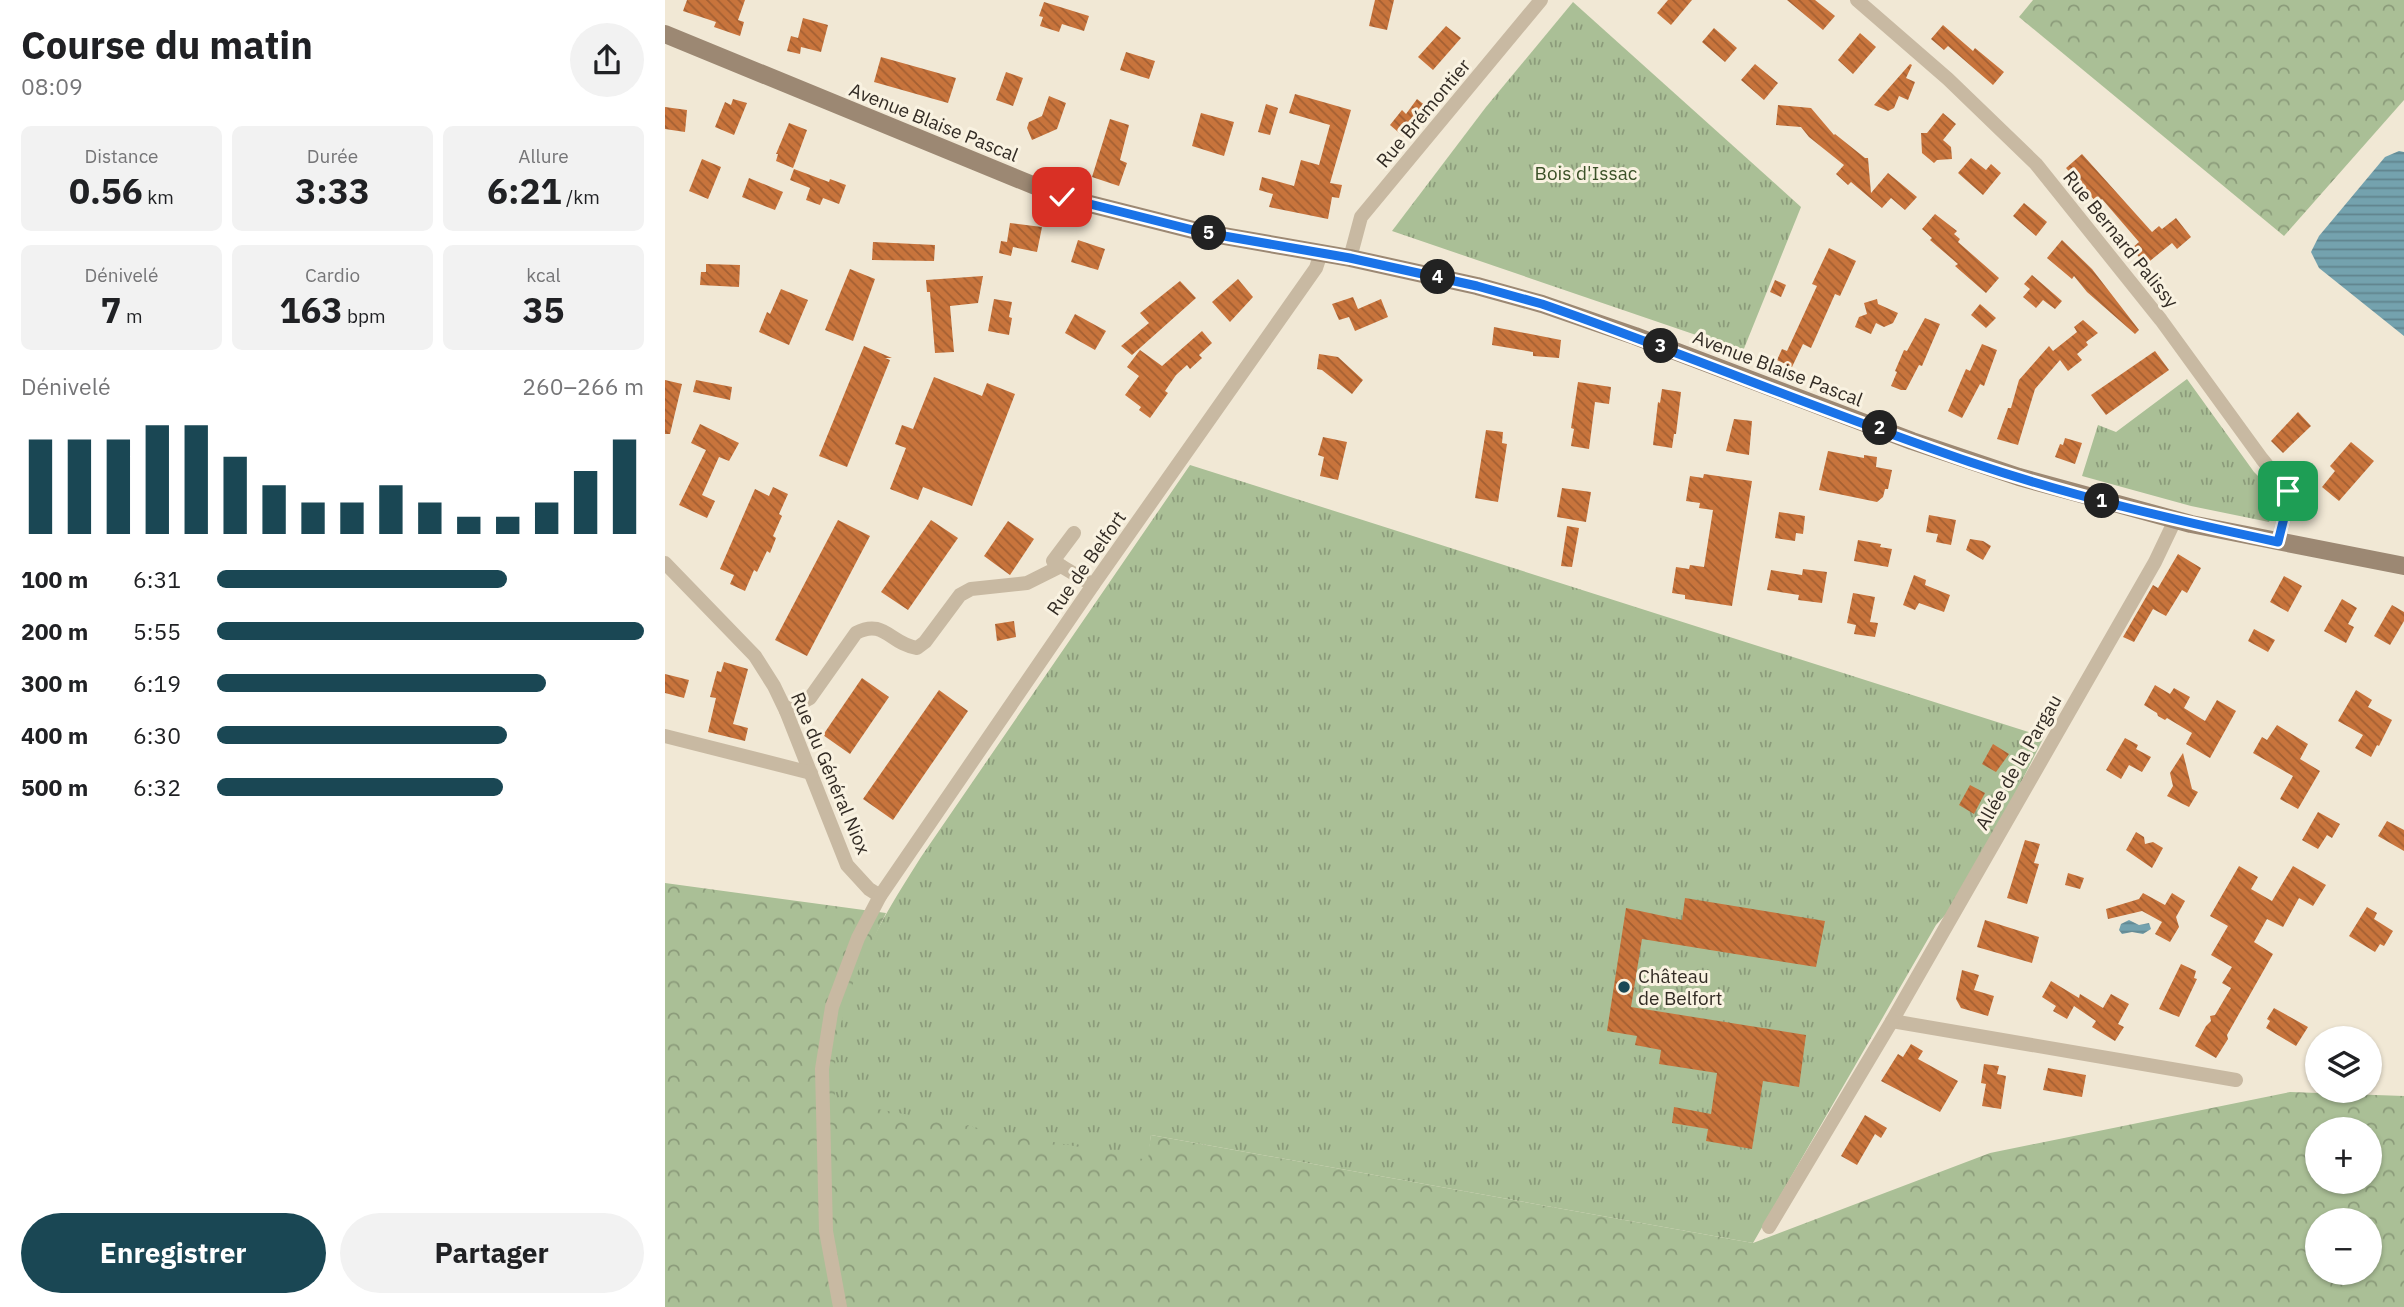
<!DOCTYPE html>
<html lang="fr">
<head>
<meta charset="utf-8">
<style>
  body { margin:0; font-family:"IBM Plex Sans",sans-serif; background:#f2f2f2; color:#202124; height:100vh; display:flex; flex-direction:column; font-size:26px; white-space:nowrap }
  * { box-sizing:border-box; margin:0 }
  p { font-size:23px; color:#757577 }
  .icon { flex:none; width:38px; height:38px; fill:none; stroke:currentColor; stroke-width:2; stroke-linecap:round; stroke-linejoin:round }
  .map { position:relative; flex:1; overflow:hidden }
  .drawer { display:flex; flex-direction:column; background:#fff; width:665px }
  .drawer>* { flex:none }
  .buttons { position:absolute; left:1640px; top:1026px; display:grid; gap:14px }
  .buttons a { display:grid; place-items:center; width:77px; height:77px; border-radius:50%; background:#fff; box-shadow:0 2px 5px #0004; font-size:35px }
  .pin { position:absolute; display:grid; place-items:center; width:60px; height:60px; color:#fff; margin:-30px; border-radius:14px; box-shadow:0 4px 10px #0006 }
  .km { position:absolute; width:35px; height:35px; margin:-18px; border-radius:50%; background:#222; color:#fff; font-size:19px; line-height:35px; text-align:center }
  .round { display:grid; place-items:center; flex:none; width:74px; height:74px; border-radius:37px; background:#f2f2f2 }
  .overview { display:flex; align-items:center; justify-content:space-between; height:119px; padding:0 21px }
  h1 { font-size:38px; font-weight:800; line-height:52px }
  .metrics { display:grid; grid-template-columns:repeat(3,1fr); gap:10px; height:119px; padding:7px 21px }
  .metrics div { display:grid; align-content:center; border-radius:10px; background:#f2f2f2; text-align:center }
  .metrics b { font-size:35px; font-weight:800 }
  .metrics small { font-size:19px; font-weight:400 }
  .metrics p { font-size:19px }
  .chart { height:196px; padding:14px 21px }
  .chart p { display:flex; justify-content:space-between }
  .chart svg { width:100%; height:126px; margin-top:7px; stroke:#1a4754; stroke-width:6 }
  .button { display:flex; gap:14px; margin-top:auto; padding:14px 21px }
  .button a { flex:1; height:80px; border-radius:42px; background:#1a4754; color:#fff; font-size:28px; font-weight:800; line-height:80px; text-align:center }
  .button a+a { background:#f2f2f2; color:#202124 }
  ul { padding:0 21px; list-style:none; font-size:23px }
  li { display:grid; grid-template-columns:112px 84px 1fr; align-items:center; height:52px }
  li i { height:18px; border-radius:9px; background:#1a4754 }
  main { display:flex; flex:1; min-height:0 }
  .map>svg:first-child { display:block }
  .forest { fill:url(#forest-crowns); fill-rule:evenodd }
  .park { fill:url(#park-tufts) }
  .water { fill:url(#water-rules) }
  .building { fill:url(#building-back-hatch) }
  .lines { fill:none; stroke-linecap:round; stroke-linejoin:round }
  .minor { stroke:#c8b9a2; stroke-width:14 }
  .secondary { stroke:#9c8873; stroke-width:18 }
  .route-casing { stroke:#fff; stroke-width:14 }
  .route { stroke:#1a73e8; stroke-width:9 }
  .poi-dot { fill:#1a4754; stroke:#f9f2e1; stroke-width:2.5 }
  .labels { text-anchor:middle; dominant-baseline:central; stroke-width:6; stroke-linejoin:round; paint-order:stroke }
  .street-label { font-size:19px; fill:#322b24; stroke:#f9f2e1 }
  .park-label { font-size:19px; fill:#3b5128; stroke:#f9f2e1 }
  .poi-label { font-size:19px; fill:#322b24; stroke:#f9f2e1; text-anchor:start }
</style>
</head>
<body>
<main>
<section class="drawer">
<div class="overview"><div><h1>Course du matin</h1><p>08:09</p></div><a class="round"><svg class="icon" aria-label="share" viewBox="0 0 24 24"><path d="M12 15V3M7 8l5-5 5 5M5 13v7h14v-7"/></svg></a></div>
<div class="metrics">
<div><p>Distance</p><b>0.56<small> km</small></b></div>
<div><p>Durée</p><b>3:33</b></div>
<div><p>Allure</p><b>6:21<small> /km</small></b></div>
</div>
<div class="metrics">
<div><p>Dénivelé</p><b>7<small> m</small></b></div>
<div><p>Cardio</p><b>163<small> bpm</small></b></div>
<div><p>kcal</p><b>35</b></div>
</div>
<div class="chart"><p><span>Dénivelé</span>260–266 m</p>
<svg viewBox="0 0 160 44" preserveAspectRatio="none"><path d="M5 44V11M15 44V11M25 44V11M35 44V6M45 44V6M55 44V17M65 44V27M75 44V33M85 44V33M95 44V27M105 44V33M115 44V38M125 44V38M135 44V33M145 44V22M155 44V11"/></svg>
</div>
<ul>
<li><b>100 m</b>6:31<i style="width:68%"></i></li>
<li><b>200 m</b>5:55<i style="width:100%"></i></li>
<li><b>300 m</b>6:19<i style="width:77%"></i></li>
<li><b>400 m</b>6:30<i style="width:68%"></i></li>
<li><b>500 m</b>6:32<i style="width:67%"></i></li>
</ul>
<div class="button"><a>Enregistrer</a><a>Partager</a></div>
</section>
<div class="map">
<svg width="1739" height="1307" viewBox="0 0 1739 1307">
  <defs>
    <pattern id="forest-crowns" width="20" height="18" patternUnits="userSpaceOnUse" patternTransform="scale(1.75)"><rect width="20" height="18" fill="#aabf96"/><path d="M2 6a3 3 0 1 1 6 0M12 15a3 3 0 1 1 6 0" fill="none" stroke="#8b9b7a"/></pattern>
    <pattern id="park-tufts" width="24" height="20" patternUnits="userSpaceOnUse" patternTransform="scale(1.75)"><rect width="24" height="20" fill="#aabf96"/><path d="M3 7l-1-3M5 7V3M7 7l1-3M15 17l-1-3M17 17v-4M19 17l1-3" fill="none" stroke="#8b9b7a"/></pattern>
    <pattern id="water-rules" width="6" height="5" patternUnits="userSpaceOnUse" patternTransform="scale(1.75)"><rect width="6" height="5" fill="#74a2ae"/><path d="M0 2.5h6" fill="none" stroke="#60848d"/></pattern>
    <pattern id="building-back-hatch" width="6" height="6" patternUnits="userSpaceOnUse" patternTransform="scale(1.75)"><rect width="6" height="6" fill="#c8743c"/><path d="M-1 5l2 2M0 0l6 6M5-1l2 2" fill="none" stroke="#a35f32"/></pattern>
  </defs>
  <rect width="100%" height="100%" fill="#f1e8d5"/>
  <g class="forest">
    <path d="M1368,0H1739V100L1619,236L1354,17Z"/>
    <path d="M0,883L221,913L195,967L183,1001L482,1159L486,1135L1088,1243L1325,1153L1625,1092L1739,1096V1307H0ZM1652,1129H1704V1181H1652ZM1652,1220H1704V1272H1652Z"/>
  </g>
  <g class="park">
    <path d="M908,2L1136,207L1078,351L727,231L821,107Z"/>
    <path d="M1522,379L1589,472L1614,497L1604,522L1526,506L1417,476L1433,425L1451,432Z"/>
    <path d="M525,465L1379,737L1299,895L1271,925L1088,1243L486,1135L483,1160L170,1101C170,1085 169,1069 171,1053C179,980 218,917 256,857Z"/>
  </g>
  <g class="water">
    <path d="M1734,151L1739,152V336L1654,268L1646,252L1654,236L1720,157Z"/>
    <path d="M1464,920L1474,925L1484,923L1486,929L1478,934L1467,932L1457,934L1454,930L1456,924Z"/>
  </g>
  <g class="building">
    <path d="M22,0H80L73,20L79,22L75,36L49,27L51,22L18,11Z"/>
    <path d="M710,0H729L722,30L704,26Z"/>
    <path d="M1003,0H1027L1006,25L992,13Z"/>
    <path d="M1122,0H1150L1170,16L1158,30Z"/>
    <path d="M379,2L424,16L419,31L397,24L394,32L375,26L378,17L374,16Z"/>
    <path d="M138,18L163,25L156,52L136,47L135,54L122,51L126,36L133,38Z"/>
    <path d="M1278,25L1308,51L1310,48L1339,72L1328,85L1283,46L1279,50L1266,39Z"/>
    <path d="M781,26L796,38L768,70L753,57Z"/>
    <path d="M1049,28L1072,48L1060,62L1037,42Z"/>
    <path d="M1195,33L1211,47L1188,74L1173,60Z"/>
    <path d="M461,52L490,61L484,79L455,70Z"/>
    <path d="M216,57L291,78L283,103L209,82Z"/>
    <path d="M1090,64L1113,83L1099,100L1076,80Z"/>
    <path d="M1245,64L1247,65L1241,78L1250,82L1243,100L1234,96L1229,108L1223,111L1209,105Z"/>
    <path d="M341,72L358,78L348,106L331,100Z"/>
    <path d="M630,94L686,110L665,183L677,185L674,198L667,197L663,219L604,207L608,194L594,190L597,177L629,186L636,160L654,165L665,125L624,113Z"/>
    <path d="M384,96L401,103L392,129L367,140L362,128L364,122L377,116Z"/>
    <path d="M68,99L82,103L69,135L50,127L60,102L66,105Z"/>
    <path d="M752,99L762,107L739,137L725,125L737,110L741,114Z"/>
    <path d="M601,104L613,108L605,135L593,132Z"/>
    <path d="M1113,105L1146,108L1169,135L1170,134L1200,158H1203L1206,193L1223,173L1252,197L1240,210L1226,198L1217,208L1186,182L1183,185L1171,174L1179,165L1144,137L1136,127L1111,125Z"/>
    <path d="M0,107L22,110L20,132L0,129Z"/>
    <path d="M536,113L569,122L559,156L527,146Z"/>
    <path d="M1278,113L1291,124L1278,140L1286,147L1287,159L1272,160L1269,163L1257,153L1256,133H1262Z"/>
    <path d="M445,119L464,125L455,160L462,163L454,186L427,177Z"/>
    <path d="M124,123L142,130L128,168L111,161L113,154H111Z"/>
    <path d="M1417,154L1487,232L1494,226L1497,229L1511,218L1526,237L1512,249L1507,243L1480,265L1467,248L1474,242L1437,199L1432,203L1401,168Z"/>
    <path d="M1306,158L1321,170L1326,164L1336,173L1318,195L1293,173Z"/>
    <path d="M37,159L56,167L43,199L24,191Z"/>
    <path d="M129,169L164,182L165,179L181,185L174,204L158,198L155,205L141,200L145,188L125,180Z"/>
    <path d="M84,178L118,192L110,210L77,197Z"/>
    <path d="M1359,203L1382,222L1371,236L1348,216Z"/>
    <path d="M1270,214L1292,231L1289,234L1295,239L1293,242L1334,278L1321,293L1290,266L1293,264L1265,240L1267,238L1257,229Z"/>
    <path d="M345,223L377,227L372,252L348,247L346,256L334,253L336,241L342,242Z"/>
    <path d="M413,240L440,249L433,270L406,262Z"/>
    <path d="M1397,240L1427,269L1474,330L1470,334L1422,292L1409,276L1407,279L1382,258Z"/>
    <path d="M208,242L270,245L269,261L207,260Z"/>
    <path d="M1164,248L1191,261L1175,296L1170,294L1146,348L1138,344L1127,367L1112,360L1117,349L1122,351L1152,286L1147,284Z"/>
    <path d="M41,264L75,265L74,287L35,285L36,272H41Z"/>
    <path d="M185,269L210,279L188,341L160,330Z"/>
    <path d="M1367,275L1397,301L1390,309L1378,300L1371,308L1358,297L1365,289L1359,284Z"/>
    <path d="M318,276L313,303L285,306L289,352L270,353L265,292H262L261,280Z"/>
    <path d="M573,279L588,297L565,322L547,302Z"/>
    <path d="M1110,280L1121,285L1116,297L1105,292Z"/>
    <path d="M515,281L531,298L467,355L456,346L484,323L475,313Z"/>
    <path d="M116,289L143,300L124,345L94,332L102,312L105,314Z"/>
    <path d="M688,297L693,309L716,299L723,317L690,331L684,317L674,320L667,304Z"/>
    <path d="M329,299L347,302L344,317L347,318L344,335L323,331Z"/>
    <path d="M1212,299L1213,304L1233,313L1228,323L1219,327L1211,323L1206,334L1190,327L1194,317L1202,314L1199,303Z"/>
    <path d="M1315,304L1331,318L1321,328L1306,315Z"/>
    <path d="M410,314L441,331L430,350L400,333Z"/>
    <path d="M1260,318L1275,324L1257,366L1254,365L1241,390H1236L1226,386L1232,372L1230,371L1239,350L1242,351Z"/>
    <path d="M1418,320L1433,333L1421,342L1423,345L1412,354L1417,360L1403,371L1395,360L1370,389L1353,445L1332,439L1343,408H1346L1354,380L1384,346L1388,351L1412,332L1409,327Z"/>
    <path d="M829,327L896,340L894,358L868,356V352L827,345Z"/>
    <path d="M537,331L547,343L534,355L537,358L525,369L522,365L511,375L500,391L503,393L485,418L474,410L476,407L460,395L474,376L462,367L475,350L497,366Z"/>
    <path d="M1317,344L1332,350L1319,386L1315,384L1297,418L1283,411L1301,369L1305,371Z"/>
    <path d="M199,346L227,358H220L225,360L182,467L154,456Z"/>
    <path d="M1490,351L1504,370L1441,415L1426,395Z"/>
    <path d="M654,354L673,357L698,380L687,394L657,370L652,369Z"/>
    <path d="M269,377L317,396L322,383L350,394L307,506L258,487L253,500L225,489L241,448L230,444L237,425L248,429Z"/>
    <path d="M0,380L17,384L5,434H0Z"/>
    <path d="M31,380L67,387L65,400L28,392Z"/>
    <path d="M913,382L946,387L944,404L930,402L924,449L906,446L909,429L906,428Z"/>
    <path d="M997,389L1016,392L1011,434H1009L1007,448L988,445L993,402L995,403Z"/>
    <path d="M1633,412L1646,426L1618,453L1606,441Z"/>
    <path d="M1069,419L1087,421L1084,455L1061,451Z"/>
    <path d="M35,424L74,443L64,461L54,457L37,495L50,501L42,518L14,505L41,450L26,443Z"/>
    <path d="M821,430L838,432L837,443L842,444L833,502L810,498Z"/>
    <path d="M658,437L682,442L673,480L655,476L659,457L653,455Z"/>
    <path d="M1400,438L1417,443L1410,464L1390,457L1395,444L1398,445Z"/>
    <path d="M1686,442L1709,461L1674,501L1657,487L1670,471L1665,466Z"/>
    <path d="M1163,451L1199,458V455L1212,457L1211,467L1227,470L1223,489H1220L1218,497L1212,502L1154,490Z"/>
    <path d="M1039,474L1087,481L1067,606L1020,599V595L1007,593L1011,567L1024,569L1025,565L1039,567L1048,510L1034,508L1035,503L1021,501L1025,476L1038,478Z"/>
    <path d="M108,487L123,494L114,514L117,516L108,536L111,538L105,553L102,551L92,572L89,570L80,591L65,584L69,575L55,569L90,489L104,496Z"/>
    <path d="M897,488L926,492L921,522L892,517Z"/>
    <path d="M1114,512L1140,516L1138,534L1131,533L1130,541L1110,538Z"/>
    <path d="M1264,515L1291,520L1286,545L1271,542L1273,534L1261,532Z"/>
    <path d="M173,520L205,536L142,656L110,640Z"/>
    <path d="M266,520L293,538L243,610L216,592Z"/>
    <path d="M343,521L369,539L345,575L319,556Z"/>
    <path d="M902,526L914,528L907,567L896,566Z"/>
    <path d="M1305,539L1318,541L1326,546L1318,560L1301,550Z"/>
    <path d="M1193,540L1216,544L1215,547L1227,549L1223,567L1189,561Z"/>
    <path d="M1513,554L1536,568L1522,593L1517,590L1501,616L1488,609L1469,642L1458,637L1488,585L1493,588Z"/>
    <path d="M1138,569L1162,572L1157,603L1133,600L1134,595L1102,590L1106,570L1137,575Z"/>
    <path d="M1249,575L1261,580L1260,585L1285,595L1279,612L1254,603L1250,610L1238,605Z"/>
    <path d="M1619,576L1637,586L1623,612L1605,602Z"/>
    <path d="M1188,593L1210,597L1205,622L1213,623L1210,637L1189,634L1191,625L1182,623Z"/>
    <path d="M1677,599L1692,608L1683,624L1689,627L1681,643L1659,631Z"/>
    <path d="M1727,605L1739,612V621L1725,645L1709,636Z"/>
    <path d="M349,621L351,637L332,641L330,624Z"/>
    <path d="M1589,629L1610,640L1603,652L1583,641Z"/>
    <path d="M59,662L83,669L68,724L83,728L80,741L43,732L51,698L45,697L52,671L56,672Z"/>
    <path d="M0,674L24,680L19,698L0,693Z"/>
    <path d="M197,678L224,697L185,754L158,735Z"/>
    <path d="M1490,685L1505,694L1509,688L1525,697L1519,708L1540,721L1552,700L1571,711L1545,758L1521,744L1527,733L1502,718L1500,720L1493,716L1492,713L1479,705Z"/>
    <path d="M274,690L303,711L228,820L198,799Z"/>
    <path d="M1691,690L1707,700L1703,707L1727,720L1714,746L1712,745L1706,757L1690,748L1698,735L1673,721Z"/>
    <path d="M1612,725L1643,744L1635,759L1655,771L1633,809L1615,799L1628,776L1588,753L1597,737L1602,740Z"/>
    <path d="M1460,738L1473,745L1471,749L1486,757L1477,772L1464,765L1456,779L1441,770Z"/>
    <path d="M1328,744L1344,754L1331,772L1317,764Z"/>
    <path d="M1518,753L1527,789L1533,792L1524,807L1502,796L1508,786L1505,773Z"/>
    <path d="M1305,785L1320,793L1309,814L1294,805Z"/>
    <path d="M1653,812L1675,824L1667,838L1662,835L1653,849L1637,840Z"/>
    <path d="M1722,821L1739,830V851L1713,836Z"/>
    <path d="M1471,832L1479,837L1480,844L1488,842L1498,848L1487,868L1461,850Z"/>
    <path d="M1360,840L1375,844L1369,863L1374,864L1362,904L1342,898Z"/>
    <path d="M1574,866L1593,877L1586,889L1607,901L1628,866L1661,885L1648,906L1634,898L1618,927L1602,919L1589,942L1608,954L1562,1035L1563,1039L1551,1058L1530,1046L1541,1026L1546,1021L1545,1016L1550,1015L1566,988L1557,983L1567,967L1546,955L1563,926L1545,916Z"/>
    <path d="M1403,873L1419,878L1415,889L1400,885Z"/>
    <path d="M1478,893L1500,905L1507,893L1520,901L1511,917L1514,927L1505,942L1490,934L1497,922L1477,911L1443,919L1441,909L1474,899Z"/>
    <path d="M1020,898L1160,921L1151,967L977,939L966,1007L1141,1035L1134,1087L1098,1081L1087,1149L1041,1141L1043,1129L1007,1123L1009,1107L1046,1114L1052,1073L994,1064L996,1050L970,1045L972,1036L942,1031L961,908L1017,920Z"/>
    <path d="M1702,907L1712,913L1709,919L1728,931L1719,946L1715,944L1710,952L1684,936Z"/>
    <path d="M1320,920L1374,937L1367,963L1312,947Z"/>
    <path d="M1516,964L1531,971L1529,978L1532,979L1514,1017L1494,1009Z"/>
    <path d="M1297,970L1314,975L1309,990L1329,996L1323,1016L1296,1008L1291,999Z"/>
    <path d="M1386,981L1414,998L1415,994L1438,1008L1446,994L1464,1004L1453,1024L1459,1027L1450,1041L1427,1027L1431,1021L1409,1006L1402,1019L1388,1011L1391,1006L1377,997Z"/>
    <path d="M1609,1008L1643,1027L1631,1046L1601,1028L1605,1021L1602,1019Z"/>
    <path d="M1246,1044L1258,1051L1253,1059L1293,1081L1275,1112L1216,1081L1233,1054L1238,1057Z"/>
    <path d="M1319,1064L1334,1066L1332,1074L1341,1076L1336,1109L1317,1106L1321,1084L1316,1083Z"/>
    <path d="M1383,1068L1421,1075L1417,1097L1378,1090Z"/>
    <path d="M1200,1115L1222,1128L1216,1138L1210,1134L1192,1165L1176,1156Z"/>
  </g>
  <g class="lines">
    <g class="minor">
      <path d="M1192,0L1283,79L1371,164L1496,320L1597,459L1623,491V502L1613,542"/>
      <path d="M685,258L696,217L876,0"/>
      <path d="M1510,520L1490,562L1227,1021L1571,1080"/>
      <path d="M0,563L90,656L109,686L121,711L182,865L204,889L215,896"/>
      <path d="M396,566L428,585"/>
      <path d="M121,711L145,698L191,633C219,618 225,644 252,648L260,642L295,595L306,589L362,583L396,566L388,561L409,533"/>
      <path d="M0,736L146,773"/>
      <path d="M1104,1227L1227,1021"/>
      <path d="M175,1307L161,1231L157,1069L167,1007L193,938L215,896L428,585L651,268L656,253"/>
    </g>
    <path class="secondary" d="M0,34L397,197L536,232L685,258L812,286L877,304L970,336L1247,441L1354,477L1526,524L1739,566"/>
  </g>
  <g class="lines">
    <g class="route-casing">
      <path id="route" d="M397,197L536,232L685,258L812,286L877,304C1021,354 1161,413 1305,462C1406,496 1509,520 1613,542L1623,502V491"/>
    </g>
    <use href="#route" class="route"/>
  </g>
  <circle class="poi-dot" cx="959" cy="987" r="7"/>
  <g class="labels">
    <g class="street-label">
      <text transform="translate(758 113) rotate(-50)">Rue Brémontier</text>
      <text transform="translate(269 122) rotate(22)">Avenue Blaise Pascal</text>
      <text transform="translate(1456 239) rotate(51)">Rue Bernard Palissy</text>
      <text transform="translate(1113 368) rotate(21)">Avenue Blaise Pascal</text>
      <text transform="translate(421 563) rotate(-55)">Rue de Belfort</text>
      <text transform="translate(1353 762) rotate(-60)">Allée de la Pargau</text>
      <text transform="translate(166 773) rotate(67)">Rue du Général Niox</text>
    </g>
    <g class="park-label">
      <text x="921" y="173">Bois d'Issac</text>
    </g>
    <g class="poi-label">
      <text x="973" y="976">Château<tspan x="973" dy="22">de Belfort</tspan></text>
    </g>
  </g>
</svg>
<div class="buttons">
<a><svg class="icon" aria-label="layers" viewBox="0 0 24 24"><path d="M12 4l9 5-9 5-9-5zM3 14l9 5 9-5"/></svg></a>
<a>+</a>
<a>−</a>
</div>
<div class="pin" style="left:1623px;top:491px;background:#1e9e55"><svg class="icon" aria-label="arrive" viewBox="0 0 24 24"><path d="M6 21V4h12l-3 4 3 4H6"/></svg></div>
<div class="pin" style="left:397px;top:197px;background:#d93025"><svg class="icon" aria-label="check" viewBox="0 0 24 24"><path d="M5 12l5 5 9-10"/></svg></div>
<b class="km" style="left:1437px;top:501px">1</b>
<b class="km" style="left:1215px;top:428px">2</b>
<b class="km" style="left:996px;top:346px">3</b>
<b class="km" style="left:773px;top:277px">4</b>
<b class="km" style="left:544px;top:233px">5</b>
</div>
</main>
</body>
</html>
